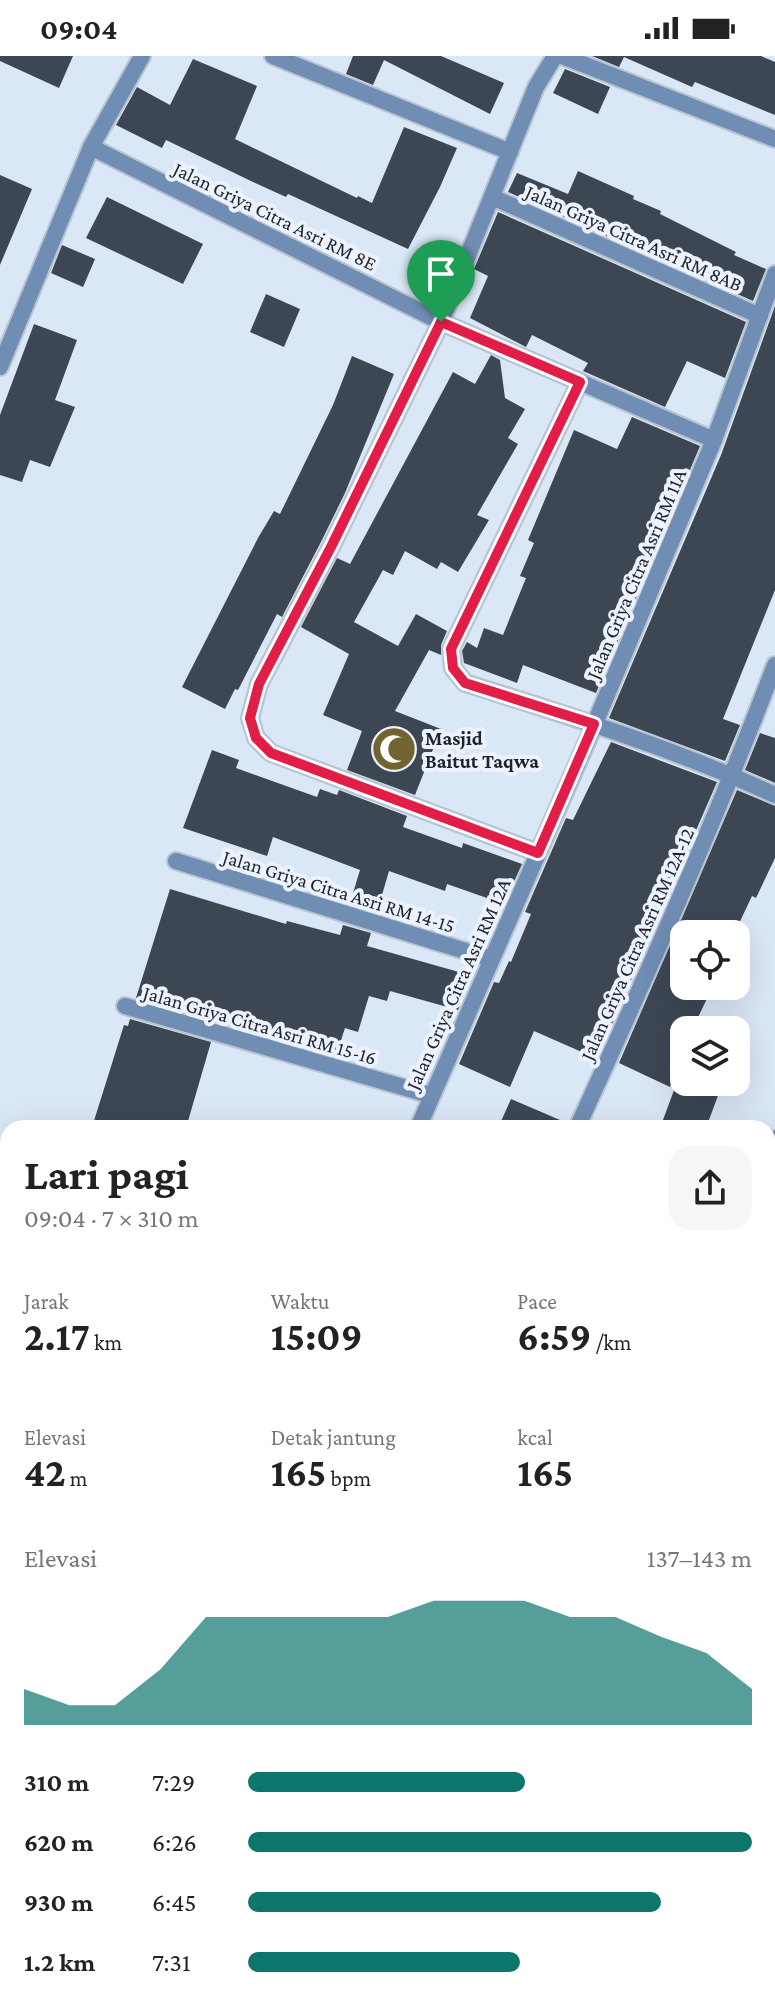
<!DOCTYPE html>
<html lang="id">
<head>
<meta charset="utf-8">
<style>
  body { margin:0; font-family:"Crimson Pro",serif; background:#f6f6f6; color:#222; height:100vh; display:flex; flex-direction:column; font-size:30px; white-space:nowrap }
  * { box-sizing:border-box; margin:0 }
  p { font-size:26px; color:#767676 }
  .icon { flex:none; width:44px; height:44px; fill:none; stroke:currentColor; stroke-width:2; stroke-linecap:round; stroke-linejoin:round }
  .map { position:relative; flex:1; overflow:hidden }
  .sheet { position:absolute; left:0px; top:1064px; width:776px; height:888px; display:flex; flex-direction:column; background:#fff; border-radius:24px 24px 0 0; box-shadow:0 8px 32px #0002 }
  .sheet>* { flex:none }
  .tools { position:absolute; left:670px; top:864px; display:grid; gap:16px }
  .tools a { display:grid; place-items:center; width:80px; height:80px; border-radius:16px; background:#fff; box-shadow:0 8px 32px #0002; font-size:40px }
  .pin { position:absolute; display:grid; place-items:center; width:68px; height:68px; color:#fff; margin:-82px -34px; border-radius:50% 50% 50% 0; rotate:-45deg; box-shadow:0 0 8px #0007 }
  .pin .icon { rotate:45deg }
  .round { display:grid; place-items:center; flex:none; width:84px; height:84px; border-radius:24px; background:#f6f6f6 }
  .overview { display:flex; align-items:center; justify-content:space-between; height:136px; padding:0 24px }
  h1 { font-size:44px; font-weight:700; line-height:60px }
  .metrics { display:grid; grid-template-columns:repeat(3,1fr); gap:12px; height:136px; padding:8px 24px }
  .metrics div { display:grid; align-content:center }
  .metrics b { font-size:40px; font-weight:700 }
  .metrics small { font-size:22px; font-weight:400 }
  .metrics p { font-size:22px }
  .chart { height:224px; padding:16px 24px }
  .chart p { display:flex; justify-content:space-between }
  .chart svg { width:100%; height:144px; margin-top:8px; fill:#0f766e; opacity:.7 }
  ul { padding:0 24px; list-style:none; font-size:26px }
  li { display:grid; grid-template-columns:128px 96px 1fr; align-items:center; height:60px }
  li i { height:20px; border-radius:10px; background:#0f766e }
  .status { display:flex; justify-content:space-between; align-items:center; height:56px; padding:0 40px; background:#fff; direction:ltr }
  .status svg { height:22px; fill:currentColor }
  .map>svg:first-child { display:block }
  .building { fill:#3d4754 }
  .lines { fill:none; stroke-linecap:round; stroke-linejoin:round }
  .street-casing { stroke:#b8c4d2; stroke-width:20 }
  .street { stroke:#708db4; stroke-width:16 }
  .route-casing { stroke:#fff; stroke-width:16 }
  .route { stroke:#e11d48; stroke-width:10 }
  .labels { text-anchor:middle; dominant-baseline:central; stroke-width:8; stroke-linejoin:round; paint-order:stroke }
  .street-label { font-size:20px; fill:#1f232a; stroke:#ecf3fe }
  .poi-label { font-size:20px; font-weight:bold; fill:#1f232a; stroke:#ecf3fe; text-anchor:start }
</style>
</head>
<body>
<div class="status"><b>09:04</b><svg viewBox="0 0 49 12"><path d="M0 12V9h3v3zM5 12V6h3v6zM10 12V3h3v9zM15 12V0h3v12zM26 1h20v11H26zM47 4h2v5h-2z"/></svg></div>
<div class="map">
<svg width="775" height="1952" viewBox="0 0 775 1952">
  <rect width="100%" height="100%" fill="#dae7f7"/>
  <g class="building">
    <path d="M0,0H73L59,32L0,5Z"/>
    <path d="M353,0H441L504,27L490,58L384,4L373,29L346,18Z"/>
    <path d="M592,0H761L775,6V59L695,26L692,31L624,1L619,11Z"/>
    <path d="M193,3L257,30L235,83L357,142L358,140L372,147L404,71L457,92L440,131L408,193L288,138L286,141L253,126L166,84L162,92L116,69L137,31L170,49Z"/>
    <path d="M565,13L610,31L598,58L553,37Z"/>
    <path d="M578,115L634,140L633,143L661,155L660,158L736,196L734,199L766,213L753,245L508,136L517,117L568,138Z"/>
    <path d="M0,119L32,133L0,209Z"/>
    <path d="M107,141L203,188L183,228L86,182Z"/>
    <path d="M498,156L746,266L725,322L687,305L665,351L583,315L588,307L532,279L526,291L470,262L488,220L474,213Z"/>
    <path d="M62,189L95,203L83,231L51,217Z"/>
    <path d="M266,238L300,253L284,291L250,276Z"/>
    <path d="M775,250V534L723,663L740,669L725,705L609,662L721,399Z"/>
    <path d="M34,268L77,284L55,344L75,351L50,411L30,404L22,426L0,419V359Z"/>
    <path d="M491,299L500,304L505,342L525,353L508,382L518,388L477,459L489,464L458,516L441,506L437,513L405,495L393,519L383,514L354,566L398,590L416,558L447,575L441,589V599L429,594L395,655L441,673L415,739L347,714L362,675L323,659L349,598L301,571L337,502L350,508L453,316L475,328Z"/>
    <path d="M352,300L394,318L345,437L322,484L282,561L277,558L238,634L235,633L225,653L182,631L258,482L274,455L280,458L333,349Z"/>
    <path d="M632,361L700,390L596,637L523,609L517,627L464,607L462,595L467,586L477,592L484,572L503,579L526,522L520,520L534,487L528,484L574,374L617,393Z"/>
    <path d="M760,677L775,682V727L745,714Z"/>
    <path d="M611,686L717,726L599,998L587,992L584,997L534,975L510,1031L459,1008L494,926L499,927L509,905L511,906L531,858L525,856L566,762L573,764Z"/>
    <path d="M212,694L239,704L236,712L317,741L320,733L337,739L339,734L407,760L403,771L462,792L463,787L522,808L504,848L447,828L445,835L389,815L377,856L350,847L360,814L273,781L267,800L183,772Z"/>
    <path d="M737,734L775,750V802L756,842L752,840L734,878H684V930H713L692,974H684V992L680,1000L683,1002L670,1031L619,1007Z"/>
    <path d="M170,833L286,868L287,865L340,879L343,869L371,877L367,890L473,920L458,954L390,935L387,945L369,940L358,976L345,972L336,1000L136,942Z"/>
    <path d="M130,963L211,986L186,1072H107L93,1068L124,969L128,970Z"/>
    <path d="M677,1026H723L706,1072H660Z"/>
    <path d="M511,1043L567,1067L566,1072H498Z"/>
  </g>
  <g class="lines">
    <g class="street-casing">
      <g id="street">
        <path d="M273,0L510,96"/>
        <path d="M562,0L775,83"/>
        <path d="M91,91L441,266L714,384"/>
        <path d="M492,141L760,260"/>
        <path d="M0,311L91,91L142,0"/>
        <path d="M580,326L451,593L453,612L465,627C570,660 675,693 775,739"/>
        <path d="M538,797L271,697L256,682L250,662L259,628L332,489L441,266L536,31L555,0"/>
        <path d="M176,805L491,903"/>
        <path d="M125,950L430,1039"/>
        <path d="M418,1072L593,672L714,384L775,218"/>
        <path d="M577,1072C647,919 715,766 775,609"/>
        <path d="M768,1099L775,1083"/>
        <path d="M0,1381L8,1335"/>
        <path d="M0,1394L8,1396"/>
        <path d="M768,1536L775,1538"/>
        <path d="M0,1545L8,1547"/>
        <path d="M0,1710L8,1713"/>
        <path d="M768,1773L775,1775"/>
        <path d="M0,1899L8,1902"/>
        <path d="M131,1944L154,1952"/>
        <path d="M474,1952L478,1944"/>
      </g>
    </g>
    <use href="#street" class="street"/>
  </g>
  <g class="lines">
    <g class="route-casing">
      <path id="route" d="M441,266L580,326L451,593L453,612L465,627L594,668L538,797L271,697L256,682L250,662L259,628L332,489Z"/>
    </g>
    <use href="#route" class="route"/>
  </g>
  <defs>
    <g id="mosque-disc" transform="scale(2.3)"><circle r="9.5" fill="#726431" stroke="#ecf3fe"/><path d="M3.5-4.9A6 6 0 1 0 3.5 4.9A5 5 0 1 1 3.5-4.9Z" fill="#fff"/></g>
  </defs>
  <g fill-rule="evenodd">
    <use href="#mosque-disc" x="394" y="693"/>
  </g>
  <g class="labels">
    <g class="street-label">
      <text transform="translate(275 160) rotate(26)">Jalan Griya Citra Asri RM 8E</text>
      <text transform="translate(634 182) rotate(24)">Jalan Griya Citra Asri RM 8AB</text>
      <text transform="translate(636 518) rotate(-67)">Jalan Griya Citra Asri RM 11A</text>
      <text transform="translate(339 835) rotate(17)">Jalan Griya Citra Asri RM 14-15</text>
      <text transform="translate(637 888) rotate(-66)">Jalan Griya Citra Asri RM 12A-12</text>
      <text transform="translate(458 928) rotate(-66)">Jalan Griya Citra Asri RM 12A</text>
      <text transform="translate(260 969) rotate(16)">Jalan Griya Citra Asri RM 15-16</text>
    </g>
    <g class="poi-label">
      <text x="425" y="682">Masjid<tspan x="425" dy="23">Baitut Taqwa</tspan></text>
    </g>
  </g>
</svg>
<div class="tools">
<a><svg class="icon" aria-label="locate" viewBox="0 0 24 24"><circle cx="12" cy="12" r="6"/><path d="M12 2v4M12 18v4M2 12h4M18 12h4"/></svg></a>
<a><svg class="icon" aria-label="layers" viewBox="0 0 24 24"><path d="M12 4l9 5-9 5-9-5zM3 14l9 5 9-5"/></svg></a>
</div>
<div class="pin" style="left:441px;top:266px;background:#1e9e55"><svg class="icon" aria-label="arrive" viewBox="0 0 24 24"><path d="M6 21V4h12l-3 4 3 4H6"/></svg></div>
<section class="sheet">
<div class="overview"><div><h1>Lari pagi</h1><p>09:04 · 7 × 310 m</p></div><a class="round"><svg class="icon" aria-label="share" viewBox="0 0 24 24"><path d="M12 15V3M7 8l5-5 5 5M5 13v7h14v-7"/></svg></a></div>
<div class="metrics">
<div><p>Jarak</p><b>2.17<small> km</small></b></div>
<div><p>Waktu</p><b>15:09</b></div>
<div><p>Pace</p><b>6:59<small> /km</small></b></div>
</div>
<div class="metrics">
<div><p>Elevasi</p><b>42<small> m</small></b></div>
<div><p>Detak jantung</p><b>165<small> bpm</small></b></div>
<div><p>kcal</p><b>165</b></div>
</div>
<div class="chart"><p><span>Elevasi</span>137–143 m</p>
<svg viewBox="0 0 160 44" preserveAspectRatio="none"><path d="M0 44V33L10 38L20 38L30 27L40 11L50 11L60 11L70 11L80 11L90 6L100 6L110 6L120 11L130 11L140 17L150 22L160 33V44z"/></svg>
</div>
<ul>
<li><b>310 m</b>7:29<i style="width:55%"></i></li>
<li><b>620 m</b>6:26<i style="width:100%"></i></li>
<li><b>930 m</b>6:45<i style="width:82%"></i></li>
<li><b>1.2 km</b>7:31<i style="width:54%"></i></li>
</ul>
</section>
</div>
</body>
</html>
